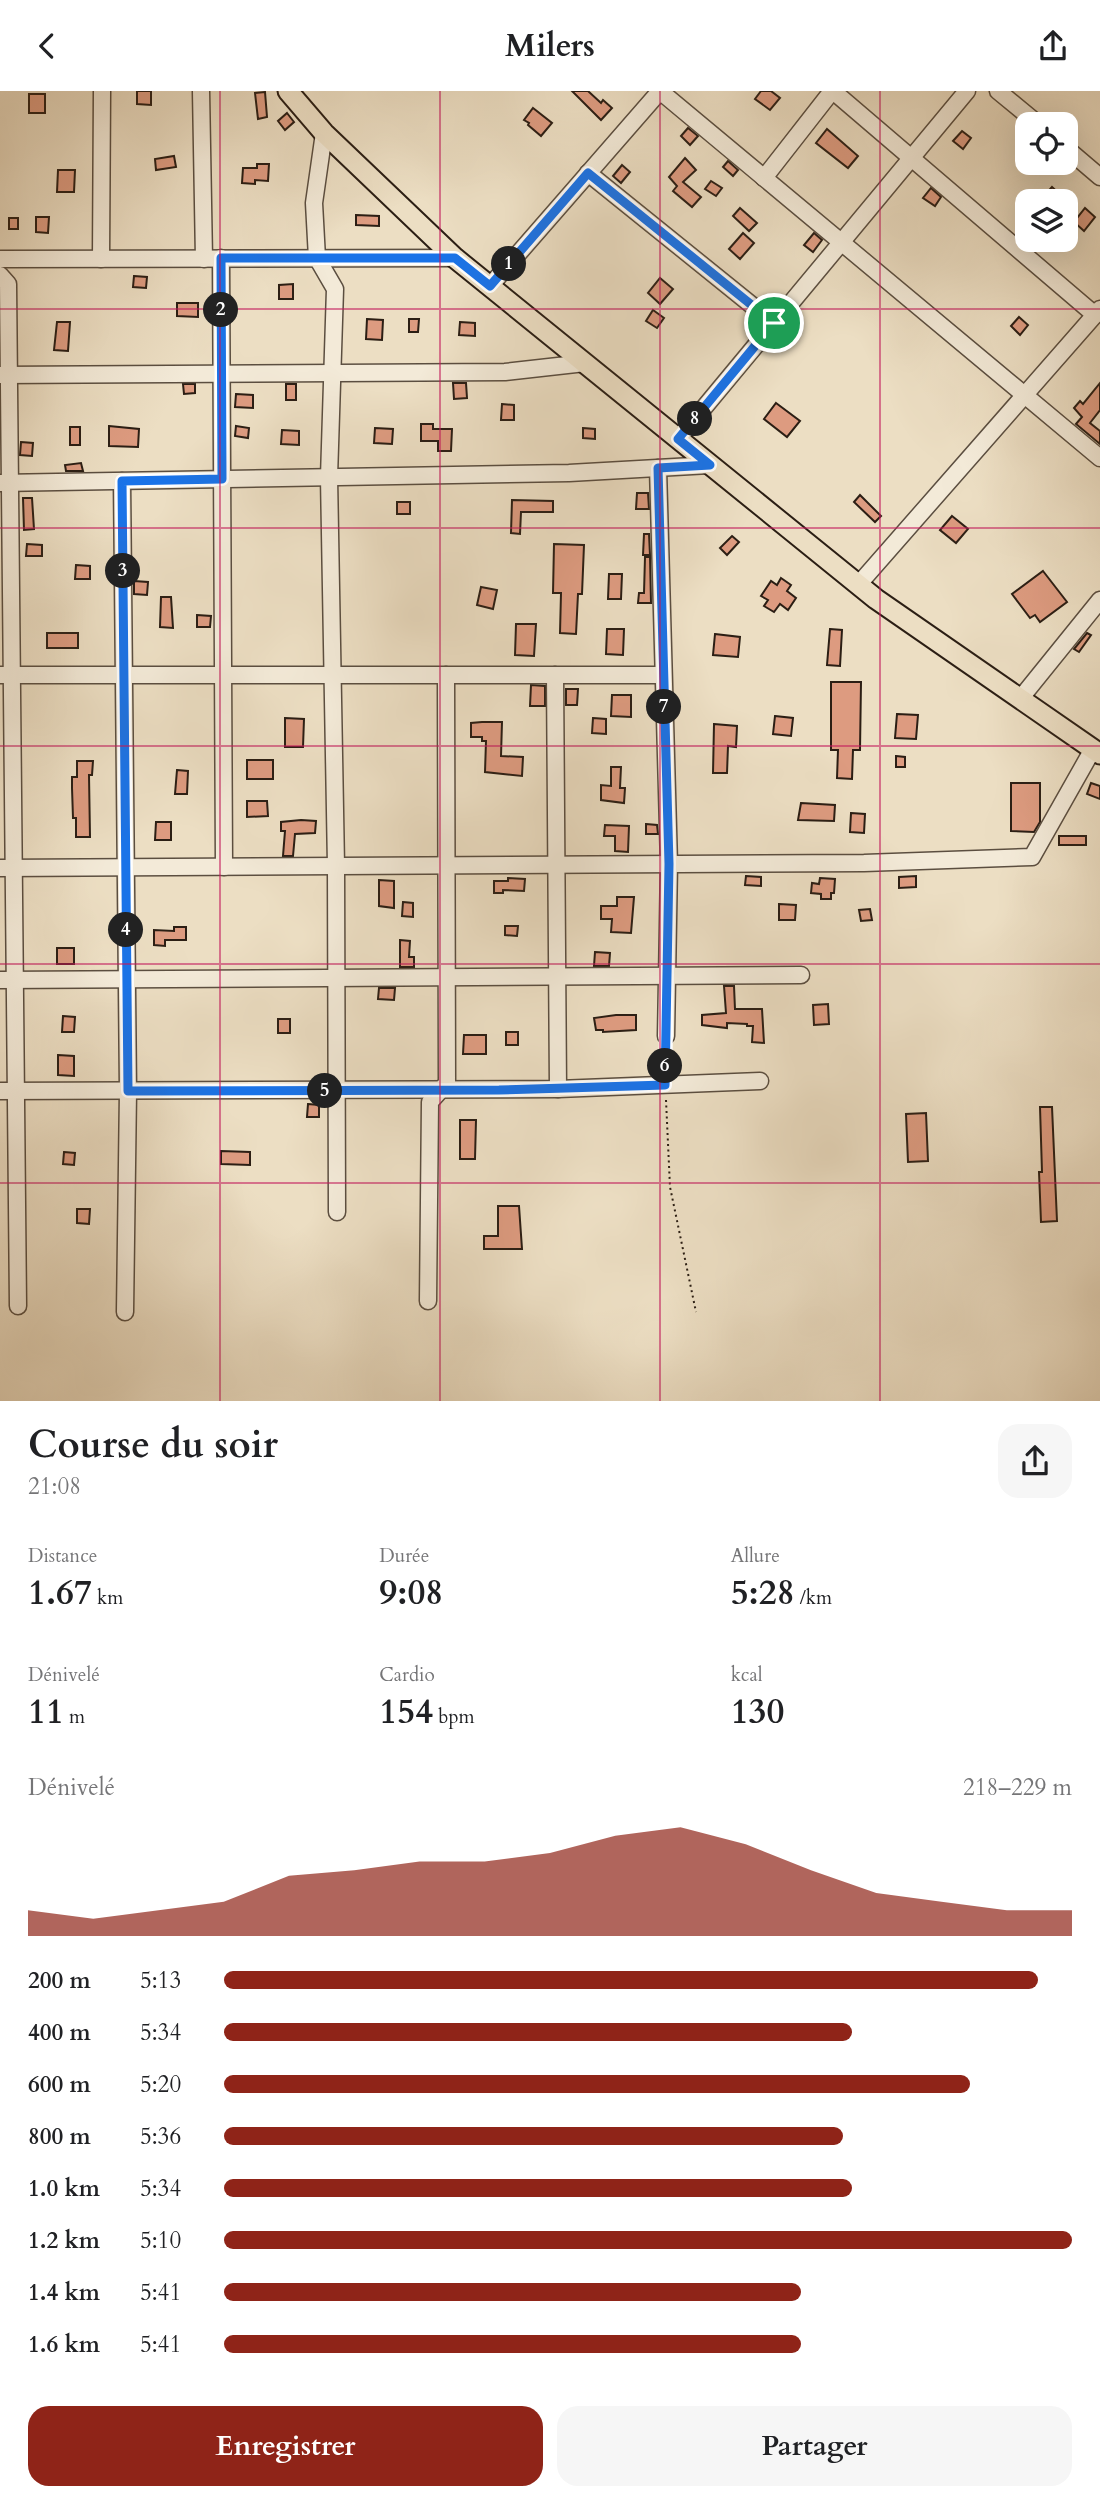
<!DOCTYPE html>
<html lang="fr">
<head>
<meta charset="utf-8">
<style>
  body { margin:0; font-family:Cardo,serif; background:#f6f6f6; color:#202124; height:100vh; display:flex; flex-direction:column; font-size:26px; white-space:nowrap }
  * { box-sizing:border-box; margin:0 }
  p { font-size:23px; color:#757577 }
  .icon { flex:none; width:38px; height:38px; fill:none; stroke:currentColor; stroke-width:2; stroke-linecap:round; stroke-linejoin:round }
  .map { position:relative; height:1310px; overflow:hidden }
  .details { display:flex; flex-direction:column; background:#fff; flex:1 }
  .details>* { flex:none }
  .fabs { position:absolute; left:1015px; top:21px; display:grid; gap:14px }
  .fabs a { display:grid; place-items:center; width:63px; height:63px; border-radius:14px; background:#fff; box-shadow:0 7px 28px #0002; font-size:35px }
  .pin { position:absolute; display:grid; place-items:center; width:60px; height:60px; color:#fff; margin:-30px; border:4px solid #fff; border-radius:50%; box-shadow:0 2px 7px #0007 }
  .km { position:absolute; width:35px; height:35px; margin:-18px; border-radius:50%; background:#222; color:#fff; font-size:19px; line-height:35px; text-align:center }
  .round { display:grid; place-items:center; flex:none; width:74px; height:74px; border-radius:21px; background:#f6f6f6 }
  .headline { display:flex; align-items:center; justify-content:space-between; height:119px; padding:0 28px }
  h1 { font-size:38px; font-weight:700; line-height:52px }
  .stats { display:grid; grid-template-columns:repeat(3,1fr); gap:10px; height:119px; padding:7px 28px }
  .stats div { display:grid; align-content:center }
  .stats b { font-size:35px; font-weight:700 }
  .stats small { font-size:19px; font-weight:400 }
  .stats p { font-size:19px }
  .chart { height:196px; padding:14px 28px }
  .chart p { display:flex; justify-content:space-between }
  .chart svg { width:100%; height:126px; margin-top:7px; fill:#8f2418; opacity:.7 }
  .cta { display:flex; gap:14px; margin-top:auto; padding:14px 28px }
  .cta a { flex:1; height:80px; border-radius:21px; background:#8f2418; color:#fff; font-size:28px; font-weight:700; line-height:80px; text-align:center }
  .cta a+a { background:#f6f6f6; color:#202124 }
  ul { padding:0 28px; list-style:none; font-size:23px }
  li { display:grid; grid-template-columns:112px 84px 1fr; align-items:center; height:52px }
  li i { height:18px; border-radius:9px; background:#8f2418 }
  header { display:flex; justify-content:space-between; align-items:center; height:91px; padding:0 28px; background:#fff; font-size:32px; font-weight:700 }
  .map>svg:first-child { display:block }
  .building { fill:#dd9b80; stroke:#2b1e14; stroke-width:2 }
  .lines { fill:none; stroke-linecap:round; stroke-linejoin:round }
  .minor-casing { stroke:#5b4e40; stroke-width:19 }
  .major-casing { stroke:#2b1e14; stroke-width:23 }
  .path { stroke:#2b1e14; stroke-width:2; stroke-dasharray:2 3.5; stroke-linecap:butt }
  .minor { stroke:#f3ead8; stroke-width:16 }
  .major { stroke:#ecdec3; stroke-width:19 }
  .route-casing { stroke:#fff; stroke-width:14 }
  .route { stroke:#1a73e8; stroke-width:9 }
  .grid { fill:none; stroke:#c2185b; stroke-width:2; stroke-opacity:0.55 }
</style>
</head>
<body>
<header><svg class="icon" aria-label="back" viewBox="0 0 24 24"><path d="M15 5l-7 7 7 7"/></svg>Milers<svg class="icon" aria-label="share" viewBox="0 0 24 24"><path d="M12 15V3M7 8l5-5 5 5M5 13v7h14v-7"/></svg></header>
<div class="map">
<svg width="1100" height="1310" viewBox="0 0 1100 1310">
  <rect width="100%" height="100%" fill="#ecdec3"/>
  <filter id="stains"><feTurbulence type="fractalNoise" baseFrequency=".00286" numOctaves="4"/><feColorMatrix values="0 0 0 0 .2 0 0 0 0 .09 0 0 0 0 .02 0 0 0 .5 -.17"/></filter>
  <radialGradient id="worn" r=".72"><stop offset=".6" stop-color="#630" stop-opacity="0"/><stop offset="1" stop-color="#630" stop-opacity=".3"/></radialGradient>
  <g class="building">
    <path d="M137,0H151V14L137,13Z"/>
    <path d="M572,0H588L601,12L603,9L612,17L601,29Z"/>
    <path d="M761,0H771L780,7L770,19L755,8Z"/>
    <path d="M265,1L267,26L258,28L255,2Z"/>
    <rect x="29" y="3" width="16" height="19"/>
    <path d="M533,17L552,32L541,45L528,34L529,32L524,29Z"/>
    <path d="M287,22L294,31L285,39L278,30Z"/>
    <path d="M688,37L698,45L690,54L681,45Z"/>
    <path d="M827,38L858,65L848,77L816,52Z"/>
    <path d="M962,40L971,47L963,58L953,50Z"/>
    <path d="M174,65L176,76L156,79L155,68Z"/>
    <path d="M685,67L696,79L683,91L701,106L692,116L673,100L677,95L669,86Z"/>
    <path d="M728,70L738,79L733,85L723,76Z"/>
    <path d="M257,73H269L268,90L255,89V93L242,92L243,77H257Z"/>
    <path d="M622,74L630,81L621,92L613,85Z"/>
    <path d="M58,79H75L74,101H57Z"/>
    <path d="M711,90L722,97L716,105L705,98Z"/>
    <path d="M1052,96L1067,110H1050L1044,105Z"/>
    <path d="M931,97L941,106L935,115L923,107Z"/>
    <path d="M740,117L757,132L749,140L733,125Z"/>
    <path d="M1085,117L1095,126L1084,140L1074,131Z"/>
    <path d="M356,124L379,125V135L356,134Z"/>
    <path d="M36,126H49L48,142L36,141Z"/>
    <rect x="9" y="127" width="9" height="11"/>
    <path d="M743,142L754,152L740,168L729,158Z"/>
    <path d="M814,142L822,149L813,161L804,154Z"/>
    <path d="M134,185L147,186L146,197L133,196Z"/>
    <path d="M660,187L673,198L660,213L648,202Z"/>
    <path d="M293,193V208H279V194Z"/>
    <path d="M177,212H198V226L177,225Z"/>
    <path d="M653,219L664,227L657,237L646,230Z"/>
    <path d="M1019,226L1028,234L1020,244L1011,235Z"/>
    <path d="M367,228L383,229L382,249L366,248Z"/>
    <path d="M409,228H419L418,241H409Z"/>
    <path d="M57,231H70L68,260L54,259Z"/>
    <path d="M460,231L475,232V245L459,244Z"/>
    <path d="M453,292H466L467,307L454,308Z"/>
    <path d="M1100,292V319L1090,332L1100,340V353L1076,333L1082,326L1074,317L1080,310L1083,313Z"/>
    <path d="M183,293H195V302L184,303Z"/>
    <rect x="286" y="293" width="10" height="16"/>
    <path d="M236,303L253,304V317L235,316Z"/>
    <path d="M776,312L800,330L787,346L764,328Z"/>
    <path d="M502,313L514,314V329H501Z"/>
    <path d="M421,333H433V338H452L451,360H438V350H421Z"/>
    <path d="M109,335L139,338L138,356L109,355Z"/>
    <path d="M236,335L249,337L248,347L235,345Z"/>
    <rect x="70" y="336" width="10" height="18"/>
    <path d="M375,337L393,338L392,353L374,352Z"/>
    <path d="M583,337L595,338V348L583,347Z"/>
    <path d="M282,339L299,340V354L281,353Z"/>
    <path d="M21,351L33,352L32,365L20,364Z"/>
    <path d="M81,372L83,380H66L65,374Z"/>
    <path d="M637,402H648L649,418H636Z"/>
    <path d="M860,404L881,425L875,431L854,411Z"/>
    <path d="M23,407H32L34,438L24,439Z"/>
    <path d="M512,409L553,410V421H521L520,443L511,442Z"/>
    <rect x="397" y="411" width="13" height="12"/>
    <path d="M952,425L968,438L956,452L940,439Z"/>
    <path d="M644,443H649L650,464H643Z"/>
    <path d="M732,445L739,451L727,464L720,457Z"/>
    <path d="M27,453L42,454V465H26Z"/>
    <path d="M554,453L584,454L582,503H578L576,543L560,542L561,502H553Z"/>
    <path d="M645,466H650L651,512H638L639,502H644Z"/>
    <path d="M76,474L90,475V488H75Z"/>
    <path d="M1043,480L1067,511L1040,531L1035,524L1030,527L1012,503Z"/>
    <path d="M609,483H622L621,508H608Z"/>
    <path d="M781,487L791,494L787,500L796,507L788,519L780,513L774,521L764,515L768,509L761,505L771,490L777,494Z"/>
    <path d="M134,490L148,491L147,504L134,503Z"/>
    <path d="M481,496L497,499L493,518L477,514Z"/>
    <path d="M161,506H171L173,537L160,536Z"/>
    <path d="M197,524L211,525L210,536H197Z"/>
    <path d="M516,533H536L534,565L515,564Z"/>
    <path d="M607,538H624L623,564L606,563Z"/>
    <path d="M830,538L842,539L840,575L827,574Z"/>
    <rect x="47" y="542" width="31" height="15"/>
    <path d="M1087,542L1091,544L1079,561L1074,558Z"/>
    <path d="M715,543L740,546L738,566L713,564Z"/>
    <path d="M831,591H861L860,659H853L852,688L837,687L838,659H831Z"/>
    <path d="M531,594L545,595V615H530Z"/>
    <path d="M566,598H578L577,614H566Z"/>
    <path d="M612,604H631V626L611,625Z"/>
    <path d="M897,623L918,624L916,648L895,647Z"/>
    <path d="M775,625L793,627L791,645L773,643Z"/>
    <path d="M285,627L304,628L303,656H285Z"/>
    <path d="M593,627L606,628V643L592,642Z"/>
    <path d="M482,631H502L501,665L523,666L522,685L485,681L486,650H482V646H471V632Z"/>
    <path d="M714,633L737,635L736,656L728,655L727,682H713Z"/>
    <path d="M896,665L905,666V676H896Z"/>
    <rect x="247" y="669" width="26" height="19"/>
    <path d="M77,670H93L92,684H89L90,746H76V727H73L72,697V686H77Z"/>
    <path d="M611,676H621L620,697H625L624,712L601,709V694L611,695Z"/>
    <path d="M177,679L188,680L187,703H175Z"/>
    <path d="M1011,692H1040V731L1034,741L1011,740Z"/>
    <path d="M1091,692L1100,695V708L1087,703Z"/>
    <path d="M247,710H267L268,725L247,726Z"/>
    <path d="M801,712L835,714L834,730L798,729Z"/>
    <path d="M851,722L865,723L864,742L850,741Z"/>
    <path d="M301,729L316,730L315,742L295,743L293,765H283L285,740H281V731Z"/>
    <path d="M156,731H171V749H155Z"/>
    <path d="M646,733L657,734L658,743H646Z"/>
    <path d="M605,734L629,735L628,761L615,760V745H604Z"/>
    <rect x="1059" y="745" width="27" height="9"/>
    <path d="M746,785L761,786V795L745,794Z"/>
    <path d="M916,785V796L899,797V786Z"/>
    <path d="M508,787L525,788L524,800L503,799V802H494V790H508Z"/>
    <path d="M820,787L835,788L834,802H831V808H821V803L811,802L812,792L819,793Z"/>
    <path d="M379,789L394,790V817L379,815Z"/>
    <path d="M617,806H634L631,842L611,841L612,828H601V815H617Z"/>
    <path d="M403,811L413,812V826L402,825Z"/>
    <path d="M779,813L796,814L795,829H779Z"/>
    <path d="M870,818L872,829L861,830L859,819Z"/>
    <path d="M505,835H518L517,845L505,844Z"/>
    <path d="M174,836H186V849H165V855L154,854V839L174,840Z"/>
    <path d="M400,849L410,850L409,866H414V876H400Z"/>
    <rect x="57" y="857" width="17" height="16"/>
    <path d="M595,861L610,862L609,875H594Z"/>
    <path d="M724,895H734L735,918H762L764,952L752,951L753,935H747V933L727,932V937L702,934V924L726,922Z"/>
    <path d="M379,897H395L394,909L378,908Z"/>
    <path d="M828,913L829,933L814,934L813,914Z"/>
    <path d="M616,924H636V939L603,941V939H596L594,927Z"/>
    <path d="M63,925L75,926L74,941H62Z"/>
    <rect x="278" y="928" width="12" height="14"/>
    <rect x="506" y="941" width="12" height="13"/>
    <path d="M464,944H486V963H463Z"/>
    <path d="M58,964L74,965V985L58,984Z"/>
    <path d="M308,1013L319,1014V1026H307Z"/>
    <path d="M1040,1016H1052L1057,1130L1041,1131L1039,1081H1042Z"/>
    <path d="M926,1022L928,1070L908,1071L906,1023Z"/>
    <path d="M460,1029H476L475,1068H460Z"/>
    <path d="M221,1060L250,1061V1074L221,1073Z"/>
    <path d="M64,1061L75,1062L74,1074L63,1073Z"/>
    <path d="M498,1115H519L522,1158H484V1145H498Z"/>
    <path d="M77,1118H90L89,1133L77,1132Z"/>
  </g>
  <g class="lines">
    <g class="minor-casing">
      <g id="minor">
        <path d="M201,0L204,168"/>
        <path d="M660,0L1100,367"/>
        <path d="M833,0L1095,224"/>
        <path d="M998,0L1038,33"/>
        <path d="M324,42L314,112L317,167L335,198L329,386L336,775L337,1121"/>
        <path d="M1066,57L1100,86"/>
        <path d="M588,82L774,232"/>
        <path d="M764,87L832,0"/>
        <path d="M221,167L224,776"/>
        <path d="M0,168L455,167"/>
        <path d="M101,168L102,0"/>
        <path d="M0,184L8,193L18,1215"/>
        <path d="M490,195L660,0"/>
        <path d="M0,284L505,281L585,272"/>
        <path d="M678,348L967,0"/>
        <path d="M658,377L669,773L666,945"/>
        <path d="M122,390L128,1000L125,1221"/>
        <path d="M0,392L569,382L710,374"/>
        <path d="M858,494L1100,218"/>
        <path d="M0,584H663"/>
        <path d="M555,584L558,998"/>
        <path d="M1020,608L1100,509"/>
        <path d="M0,777L864,772L1032,766L1093,658"/>
        <path d="M0,889L801,884"/>
        <path d="M0,1000L558,998L760,990"/>
        <path d="M428,1210L430,1011L447,992L446,584"/>
      </g>
    </g>
    <g class="major-casing">
      <path id="major" d="M288,0L324,42L455,167L876,508L1100,663"/>
    </g>
    <g class="path">
      <path d="M665,979L666,960"/>
      <path d="M666,1009L670,1096L696,1221"/>
    </g>
    <use href="#minor" class="minor"/>
    <use href="#major" class="major"/>
  </g>
  <g class="lines">
    <g class="route-casing">
      <path id="route" d="M588,82L774,232L678,348L710,374L658,377L669,773L665,994L499,999L128,1000L122,390L222,388L221,167H455L490,195Z"/>
    </g>
    <use href="#route" class="route"/>
  </g>
  <path class="grid" d="M220,0V1310M440,0V1310M660,0V1310M880,0V1310M0,218H1100M0,437H1100M0,655H1100M0,873H1100M0,1092H1100"/>
  <rect width="100%" height="100%" filter="url(#stains)"/>
  <rect width="100%" height="100%" fill="url(#worn)"/>
</svg>
<div class="fabs">
<a><svg class="icon" aria-label="locate" viewBox="0 0 24 24"><circle cx="12" cy="12" r="6"/><path d="M12 2v4M12 18v4M2 12h4M18 12h4"/></svg></a>
<a><svg class="icon" aria-label="layers" viewBox="0 0 24 24"><path d="M12 4l9 5-9 5-9-5zM3 14l9 5 9-5"/></svg></a>
</div>
<div class="pin" style="left:774px;top:232px;background:#1e9e55"><svg class="icon" aria-label="arrive" viewBox="0 0 24 24"><path d="M6 21V4h12l-3 4 3 4H6"/></svg></div>
<b class="km" style="left:509px;top:173px">1</b>
<b class="km" style="left:221px;top:219px">2</b>
<b class="km" style="left:123px;top:480px">3</b>
<b class="km" style="left:126px;top:839px">4</b>
<b class="km" style="left:325px;top:1000px">5</b>
<b class="km" style="left:665px;top:975px">6</b>
<b class="km" style="left:664px;top:616px">7</b>
<b class="km" style="left:695px;top:328px">8</b>
</div>
<section class="details">
<div class="headline"><div><h1>Course du soir</h1><p>21:08</p></div><a class="round"><svg class="icon" aria-label="share" viewBox="0 0 24 24"><path d="M12 15V3M7 8l5-5 5 5M5 13v7h14v-7"/></svg></a></div>
<div class="stats">
<div><p>Distance</p><b>1.67<small> km</small></b></div>
<div><p>Durée</p><b>9:08</b></div>
<div><p>Allure</p><b>5:28<small> /km</small></b></div>
</div>
<div class="stats">
<div><p>Dénivelé</p><b>11<small> m</small></b></div>
<div><p>Cardio</p><b>154<small> bpm</small></b></div>
<div><p>kcal</p><b>130</b></div>
</div>
<div class="chart"><p><span>Dénivelé</span>218–229 m</p>
<svg viewBox="0 0 160 44" preserveAspectRatio="none"><path d="M0 44V35L10 38L20 35L30 32L40 23L50 21L60 18L70 18L80 15L90 9L100 6L110 12L120 21L130 29L140 32L150 35L160 35V44z"/></svg>
</div>
<ul>
<li><b>200 m</b>5:13<i style="width:96%"></i></li>
<li><b>400 m</b>5:34<i style="width:74%"></i></li>
<li><b>600 m</b>5:20<i style="width:88%"></i></li>
<li><b>800 m</b>5:36<i style="width:73%"></i></li>
<li><b>1.0 km</b>5:34<i style="width:74%"></i></li>
<li><b>1.2 km</b>5:10<i style="width:100%"></i></li>
<li><b>1.4 km</b>5:41<i style="width:68%"></i></li>
<li><b>1.6 km</b>5:41<i style="width:68%"></i></li>
</ul>
<div class="cta"><a>Enregistrer</a><a>Partager</a></div>
</section>
</body>
</html>
